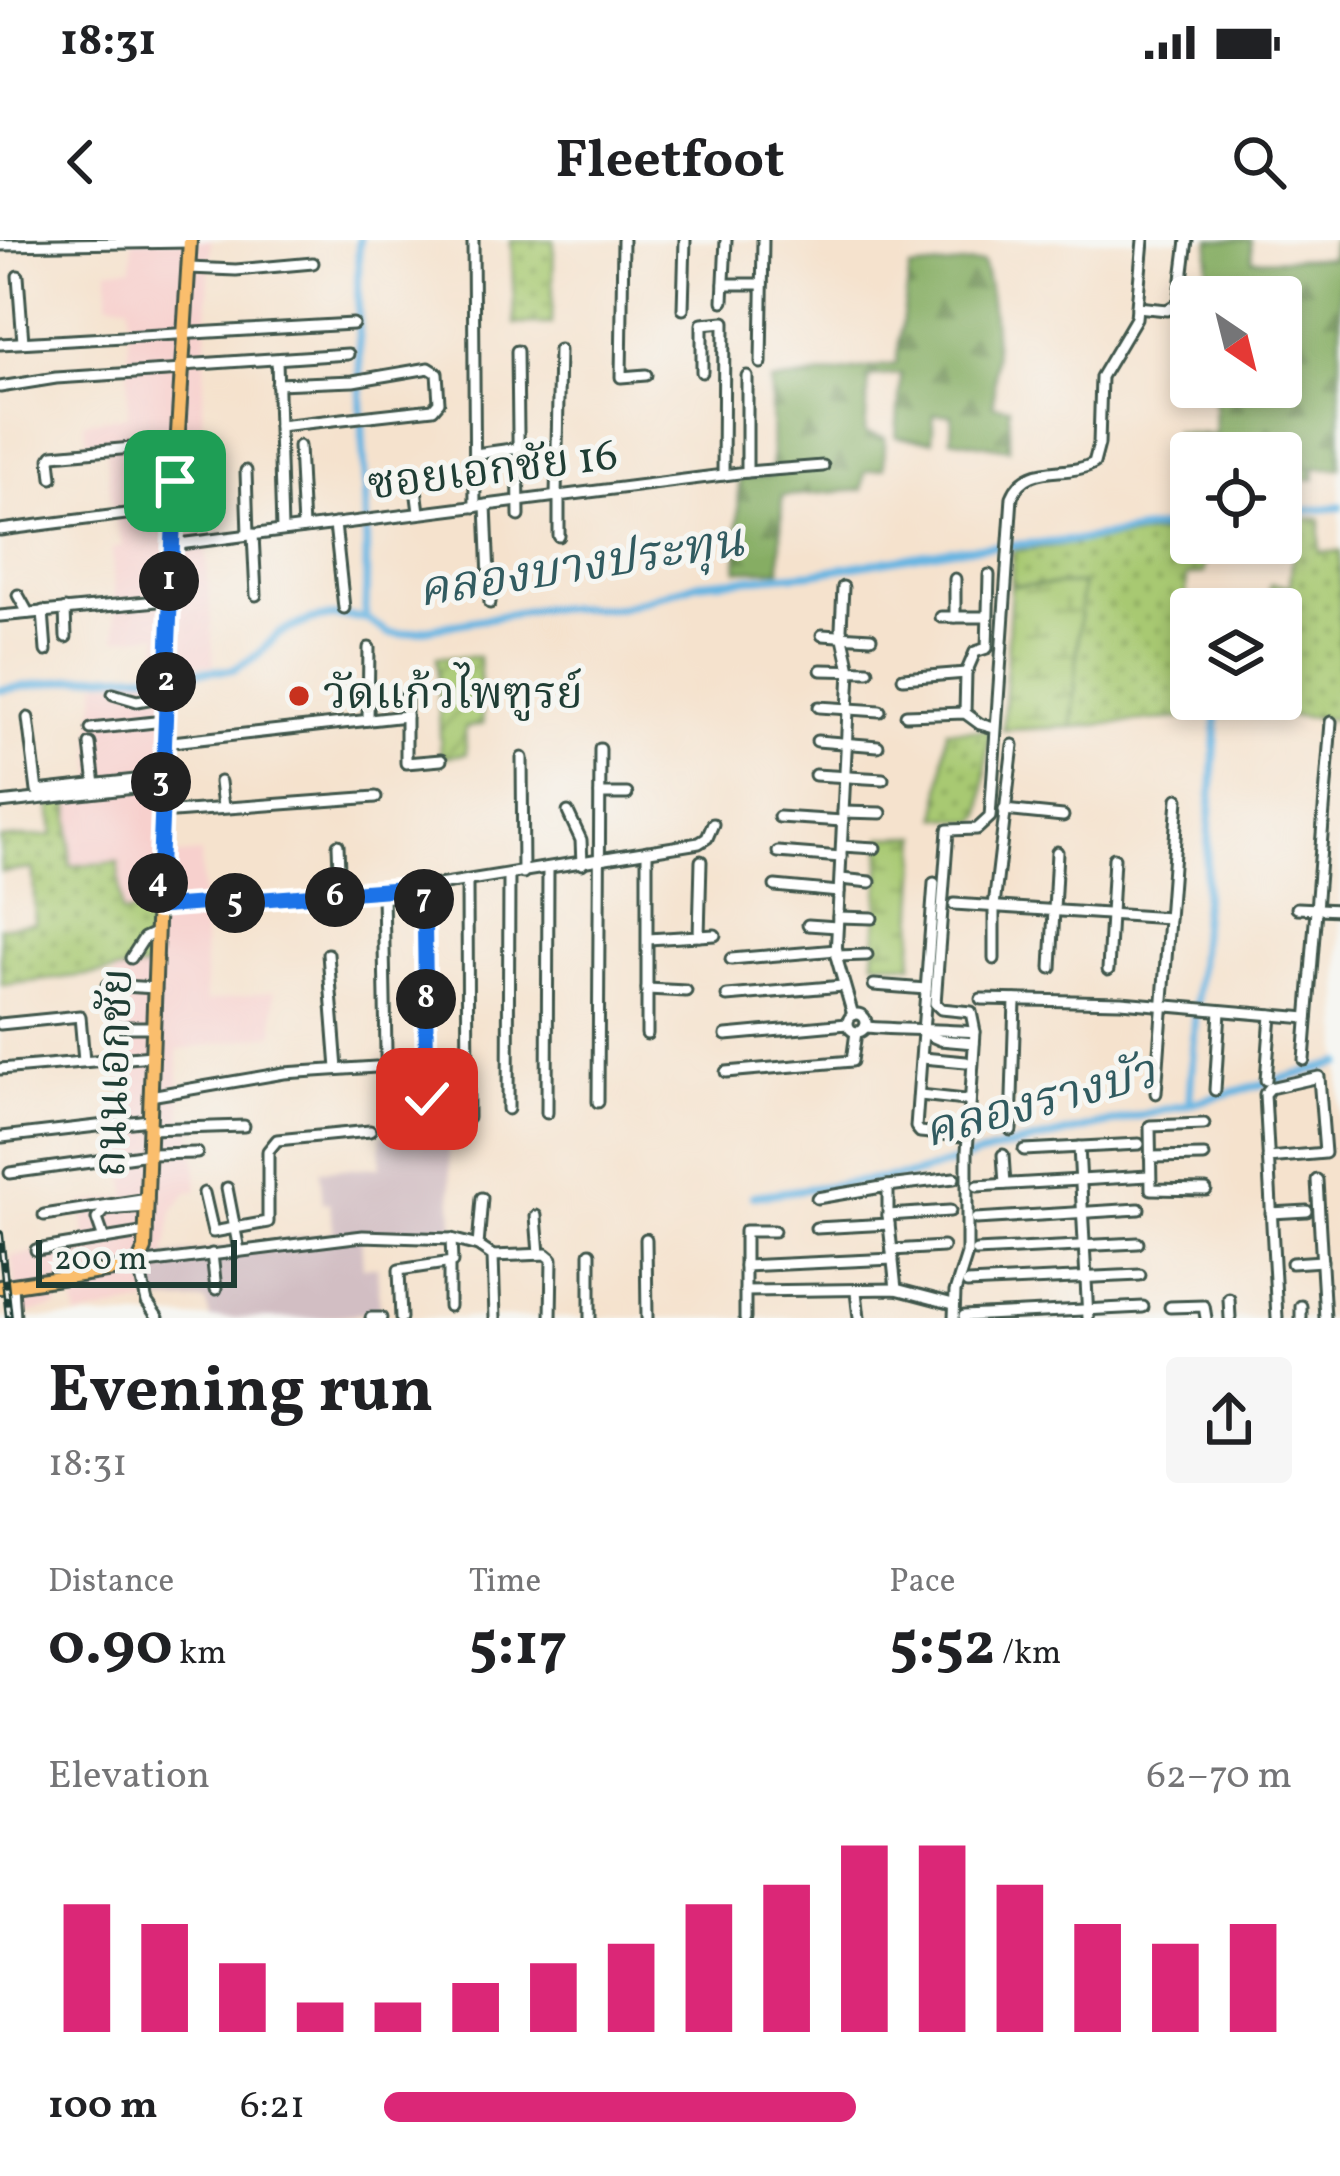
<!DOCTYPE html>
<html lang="en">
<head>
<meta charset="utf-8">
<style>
  body { margin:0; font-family:Vollkorn,"Noto Serif Thai",serif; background:#f6f6f6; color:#202124; height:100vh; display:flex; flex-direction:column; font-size:45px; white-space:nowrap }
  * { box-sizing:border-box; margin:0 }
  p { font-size:39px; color:#757577 }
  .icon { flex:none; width:66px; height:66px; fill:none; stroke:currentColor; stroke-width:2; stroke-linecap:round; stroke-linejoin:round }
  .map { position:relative; height:1078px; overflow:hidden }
  .sheet { display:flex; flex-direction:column; background:#fff; flex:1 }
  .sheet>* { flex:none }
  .needle { width:78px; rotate:145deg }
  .fabs { position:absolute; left:1170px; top:36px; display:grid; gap:24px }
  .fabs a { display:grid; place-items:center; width:132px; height:132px; border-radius:12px; background:#fff; box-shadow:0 6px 18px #0003; font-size:60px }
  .scale { position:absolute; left:36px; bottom:30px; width:201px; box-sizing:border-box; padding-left:12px; border:6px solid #1f3d34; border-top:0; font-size:33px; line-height:42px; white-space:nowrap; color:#1f3d34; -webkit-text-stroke:9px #f6f6f2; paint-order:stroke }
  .pin { position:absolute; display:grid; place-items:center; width:102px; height:102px; color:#fff; margin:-51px; border-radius:24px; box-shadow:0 6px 18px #0006 }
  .km { position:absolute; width:60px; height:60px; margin:-30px; border-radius:50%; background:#222; color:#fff; font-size:33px; line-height:60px; text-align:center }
  .round { display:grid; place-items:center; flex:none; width:126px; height:126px; border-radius:12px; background:#f6f6f6 }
  .head { display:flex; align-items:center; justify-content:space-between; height:204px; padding:0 48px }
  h1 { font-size:66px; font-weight:700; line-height:90px }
  .metrics { display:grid; grid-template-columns:repeat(3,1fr); gap:18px; height:204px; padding:12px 48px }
  .metrics div { display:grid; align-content:center }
  .metrics b { font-size:60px; font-weight:700 }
  .metrics small { font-size:33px; font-weight:400 }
  .metrics p { font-size:33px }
  .chart { height:336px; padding:24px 48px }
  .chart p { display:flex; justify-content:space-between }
  .chart svg { width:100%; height:216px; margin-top:12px; stroke:#db2777; stroke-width:6 }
  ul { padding:0 48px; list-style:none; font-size:39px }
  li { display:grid; grid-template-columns:192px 144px 1fr; align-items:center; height:90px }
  li i { height:30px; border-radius:15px; background:#db2777 }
  .status { display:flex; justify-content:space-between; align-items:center; height:84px; padding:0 60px; background:#fff; direction:ltr }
  .status svg { height:33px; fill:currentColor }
  header { display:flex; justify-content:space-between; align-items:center; height:156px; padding:0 48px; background:#fff; font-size:54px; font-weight:700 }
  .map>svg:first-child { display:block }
  .built { fill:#f7d0cd }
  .industrial { fill:#d2bec3 }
  .grass { fill:url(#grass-dots); stroke:#648353; stroke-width:3 }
  .forest { fill:url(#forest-firs); stroke:#52754c; stroke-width:3 }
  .wetland { fill:url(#wetland-marsh); stroke:#648353; stroke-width:3 }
  .garden { fill:url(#garden-furrows); stroke:#648353; stroke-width:3 }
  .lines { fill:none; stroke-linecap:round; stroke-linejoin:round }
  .canal { stroke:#68b5e2; stroke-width:8 }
  .minor-casing { stroke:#3f564b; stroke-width:15 }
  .major-casing { stroke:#3f564b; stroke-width:18 }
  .minor { stroke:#fff; stroke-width:9 }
  .major { stroke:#fabe6d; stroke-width:12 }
  .rail-casing { stroke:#1f3d34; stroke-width:8 }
  .rail { stroke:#f6f6f2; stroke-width:3; stroke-dasharray:9; stroke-linecap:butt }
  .route-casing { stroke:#fff; stroke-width:24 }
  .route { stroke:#1a73e8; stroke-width:15 }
  .poi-dot { fill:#c8321e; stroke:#f6f6f2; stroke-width:4.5 }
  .labels { text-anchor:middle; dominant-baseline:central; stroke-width:10; stroke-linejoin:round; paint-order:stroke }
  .street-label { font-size:45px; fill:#1f3d34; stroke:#f6f6f2 }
  .poi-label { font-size:45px; fill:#1f3d34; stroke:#f6f6f2; text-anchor:start }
  .water-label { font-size:48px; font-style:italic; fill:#315b60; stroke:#f6f6f2 }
</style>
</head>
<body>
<div class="status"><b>18:31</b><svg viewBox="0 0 49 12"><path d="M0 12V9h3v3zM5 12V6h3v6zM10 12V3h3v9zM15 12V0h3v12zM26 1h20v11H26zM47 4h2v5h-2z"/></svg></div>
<header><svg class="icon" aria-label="back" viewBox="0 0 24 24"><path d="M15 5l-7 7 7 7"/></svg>Fleetfoot<svg class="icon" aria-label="search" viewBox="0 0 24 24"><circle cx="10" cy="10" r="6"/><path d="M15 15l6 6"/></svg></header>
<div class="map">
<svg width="1340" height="1078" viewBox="0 0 1340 1078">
  <defs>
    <pattern id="grass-dots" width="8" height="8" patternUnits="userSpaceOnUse" patternTransform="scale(3)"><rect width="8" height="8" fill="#a8c972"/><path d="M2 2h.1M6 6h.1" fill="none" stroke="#88a45e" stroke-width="1.8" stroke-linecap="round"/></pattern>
    <pattern id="forest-firs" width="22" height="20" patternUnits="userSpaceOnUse" patternTransform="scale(3)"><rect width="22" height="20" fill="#86ad64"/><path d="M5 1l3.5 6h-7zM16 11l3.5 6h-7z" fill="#6d8e53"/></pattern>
    <pattern id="wetland-marsh" width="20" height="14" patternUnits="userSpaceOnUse" patternTransform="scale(3)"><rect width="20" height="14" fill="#a8c972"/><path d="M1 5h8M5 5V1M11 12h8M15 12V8" fill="none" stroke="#88a45e"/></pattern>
    <pattern id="garden-furrows" width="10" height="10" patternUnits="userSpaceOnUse" patternTransform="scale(3)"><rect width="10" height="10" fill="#a8c972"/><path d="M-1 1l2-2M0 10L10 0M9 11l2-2" fill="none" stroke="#88a45e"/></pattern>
  </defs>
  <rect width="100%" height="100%" fill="#f6f6f2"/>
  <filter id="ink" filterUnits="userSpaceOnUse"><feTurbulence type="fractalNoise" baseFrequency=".00833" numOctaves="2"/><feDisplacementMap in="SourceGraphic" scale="24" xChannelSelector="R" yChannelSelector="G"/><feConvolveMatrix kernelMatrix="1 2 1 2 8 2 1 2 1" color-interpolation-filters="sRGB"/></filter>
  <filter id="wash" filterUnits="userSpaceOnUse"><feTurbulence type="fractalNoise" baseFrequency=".004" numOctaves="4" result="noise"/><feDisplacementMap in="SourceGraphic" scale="48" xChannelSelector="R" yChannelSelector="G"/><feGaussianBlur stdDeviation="2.7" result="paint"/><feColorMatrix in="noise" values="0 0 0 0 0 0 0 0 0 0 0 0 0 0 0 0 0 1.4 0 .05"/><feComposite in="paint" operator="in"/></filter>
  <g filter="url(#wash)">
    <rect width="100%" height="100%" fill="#f5e2cd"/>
    <g class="built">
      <path d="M132,0H211L200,221L214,425L155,427L159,394L116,399L112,308L123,306L112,268L106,203L87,204L84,182L128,176L129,64L108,62V29L132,27Z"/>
      <path d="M172,436L168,616L201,613L206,762L274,751V794L177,810L182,880H192L198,950L187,952L173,971L165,1016L147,1019L151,1062L77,1077L70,1042L55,1045L57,1067L19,1075L11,1016L86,1007L82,963L127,957L114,731L147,727L148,672L121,674L70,626V558L94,555L92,497L97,442Z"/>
    </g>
    <path class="industrial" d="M447,883L454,995L361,993L363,1027H377L380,1071L321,1078H210L206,1061L151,1062L144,1029L147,1019L334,992L329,962L323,963L320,930L380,927L381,896L413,894L414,888Z"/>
    <g class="grass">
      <path d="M511,0H554L552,84H515Z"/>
      <path d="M1296,279H1320L1319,313L1340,311V480C1251,469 1161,479 1072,487L1082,344L1011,346L1013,311L1191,289V303H1207L1204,333L1187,336L1184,385L1191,386V459H1281V369H1264L1271,344L1290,346Z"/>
      <path d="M947,490H989L982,575L976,582L938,577Z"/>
      <path d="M70,558V626L118,622L121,673L149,672L147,728L2,745L0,687L35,683L33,629L1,632L0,599L53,595L50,559Z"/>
    </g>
    <g class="forest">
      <path d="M1210,0H1251L1252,20L1330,18L1333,0H1340V228H1313L1315,239L1281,242V213H1191V223L1175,227L1174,192L1215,195L1214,147H1281V57L1205,56Z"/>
      <path d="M983,22C996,68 996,117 993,165L1009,167V209L951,199L952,175L934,174L932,201L896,197L901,134L869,137L865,193L885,198L884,228L865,232L862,250L782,256L780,330H737L739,239L772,236L771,142L896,124L910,29Z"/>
    </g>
    <g class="wetland">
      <path d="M1082,344L1072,487L1003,490L1011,346Z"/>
      <path d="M919,596L912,725L874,721L882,597Z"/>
    </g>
    <path class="garden" d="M437,417H479L483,484L465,488L466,514L441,517Z"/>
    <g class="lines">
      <g class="canal">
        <path d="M359,0C354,126 371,253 365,378"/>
        <path d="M1281,273L1340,267"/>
        <path d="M0,450L95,436L233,430L258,415L278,394L310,380L333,376L365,378L388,393L402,394L544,368H619L699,343L814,333L954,309L1081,300L1191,283"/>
        <path d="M1189,864L1217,479"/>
        <path d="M753,956L911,935L1003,908L1189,864L1340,823"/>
      </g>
    </g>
  </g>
  <g filter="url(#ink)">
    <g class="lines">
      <g class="minor-casing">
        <g id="minor">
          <path d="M473,0L475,267"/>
          <path d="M623,0L621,137L646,135"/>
          <path d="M0,5L190,2"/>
          <path d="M189,28L236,30L313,23"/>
          <path d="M18,36L23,102"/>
          <path d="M724,44H762"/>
          <path d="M723,61L726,0"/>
          <path d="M1137,67L1167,70L1179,63L1187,0"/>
          <path d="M683,69L685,0"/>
          <path d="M0,104L353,84"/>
          <path d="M517,111L519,276"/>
          <path d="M277,120L282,290"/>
          <path d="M761,123L763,0"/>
          <path d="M183,125L348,114"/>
          <path d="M702,132V84L724,82L723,235"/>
          <path d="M277,144L353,141L429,128L437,133L439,162L433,169L279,186"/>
          <path d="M0,147L56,138L183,130"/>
          <path d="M299,206L303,288"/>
          <path d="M475,214L512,209"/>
          <path d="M246,231L248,295"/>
          <path d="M747,232V136"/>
          <path d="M414,233L419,272"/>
          <path d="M52,238L50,219L53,215L177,204"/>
          <path d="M556,257L559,110"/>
          <path d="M559,257V296"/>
          <path d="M486,265L490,363"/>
          <path d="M335,284L344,368"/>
          <path d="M0,290L173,268"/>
          <path d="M253,294L256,355"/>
          <path d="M171,305L747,232L823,226"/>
          <path d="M955,339V377"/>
          <path d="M843,347L841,389L850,430L836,716L853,775"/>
          <path d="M18,355L28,373"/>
          <path d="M65,369L66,397"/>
          <path d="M43,371L46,411"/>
          <path d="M0,376L168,360"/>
          <path d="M941,377H986"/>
          <path d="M822,395L871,398"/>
          <path d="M821,430L868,431"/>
          <path d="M966,433L975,412L987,408L989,335"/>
          <path d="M903,438L966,433L965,473"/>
          <path d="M113,454L137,461L165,456"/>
          <path d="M406,455V523L441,520"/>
          <path d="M819,467L880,471"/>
          <path d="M906,475L965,473L980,484L994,488"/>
          <path d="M28,478L37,551L162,537"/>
          <path d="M368,479L369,408"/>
          <path d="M91,489L164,481"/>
          <path d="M817,501L878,506"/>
          <path d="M163,503L406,476"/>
          <path d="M90,504L95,545"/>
          <path d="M522,518L523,633"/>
          <path d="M815,535L883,539"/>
          <path d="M220,542L223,567"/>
          <path d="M600,554H627"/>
          <path d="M0,563L161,545"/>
          <path d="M1004,570L1063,576"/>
          <path d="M568,572L581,600L582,624"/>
          <path d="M843,572L881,573"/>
          <path d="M160,573L376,557"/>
          <path d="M779,577L843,581"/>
          <path d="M338,605L340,656"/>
          <path d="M842,606L875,608"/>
          <path d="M647,611V794"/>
          <path d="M778,612L841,617"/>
          <path d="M841,639L870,642"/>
          <path d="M467,641L468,878"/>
          <path d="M934,643L916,887L920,892L962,896"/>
          <path d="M775,646L839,652"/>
          <path d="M424,648L427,859"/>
          <path d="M383,653L387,864"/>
          <path d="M954,664L1169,678"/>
          <path d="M158,667L395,652L699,603L707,598L713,584"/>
          <path d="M1297,668L1340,670"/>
          <path d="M838,677L872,678"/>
          <path d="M808,685L837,687"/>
          <path d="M699,696L701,621"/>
          <path d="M648,699L715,695"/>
          <path d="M328,714L337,829"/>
          <path d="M836,716L867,715"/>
          <path d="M131,718L144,698L157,692"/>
          <path d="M731,719L837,710"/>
          <path d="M994,719V666L1013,505"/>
          <path d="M1051,728L1057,612"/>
          <path d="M1108,730L1114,618"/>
          <path d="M107,745L155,748"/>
          <path d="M874,745L926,749"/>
          <path d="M647,749L686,751"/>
          <path d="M727,756L843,746"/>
          <path d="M981,759L1121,762L1307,778"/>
          <circle cx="857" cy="783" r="9"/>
          <path d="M0,784L80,776L84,821"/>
          <path d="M115,787H153"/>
          <path d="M865,787C902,790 938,789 975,792"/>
          <path d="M922,792L940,800L974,803"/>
          <path d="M726,795L847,784"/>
          <path d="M923,818L966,822"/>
          <path d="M1304,820L1331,482"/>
          <path d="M0,829L152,816"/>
          <path d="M726,832L852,821L856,792"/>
          <path d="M1266,840L1271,775"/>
          <path d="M1215,850L1220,771"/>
          <path d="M1156,853L1178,559"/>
          <path d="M920,855L965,860"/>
          <path d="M150,856L284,833L376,827"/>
          <path d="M598,862L600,509"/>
          <path d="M508,869L509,635"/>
          <path d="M547,873L548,630"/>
          <path d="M1204,884L1150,886L1151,949L1206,950"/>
          <path d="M149,889L244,886"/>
          <path d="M1011,890L1015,760"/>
          <path d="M2,897L149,880"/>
          <path d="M1079,907L1088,1078"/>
          <path d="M1024,910L1139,904"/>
          <path d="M1003,915L1005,944"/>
          <path d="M1150,917L1204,916"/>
          <path d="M1268,918L1325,913L1319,837L1270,848L1265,854L1277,1078"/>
          <path d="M10,933L149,914L197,913"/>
          <path d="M1317,940L1325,1078"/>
          <path d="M977,946L1148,936"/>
          <path d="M227,948L239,1010"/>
          <path d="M204,953L213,992L268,982V911L277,900L370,891"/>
          <path d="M817,958L888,946"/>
          <path d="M147,967L105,970L97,979L104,999L147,992"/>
          <path d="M1271,973L1307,971"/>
          <path d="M44,975L148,959"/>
          <path d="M888,975V946L954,938"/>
          <path d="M536,976L539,1014"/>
          <path d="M976,979L1139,969"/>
          <path d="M816,988L889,984"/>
          <path d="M646,999L647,1078"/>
          <path d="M478,1006L482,958"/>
          <path d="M36,1010L104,999"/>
          <path d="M892,1010L943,1007"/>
          <path d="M976,1011L1138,1003"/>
          <path d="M590,1013V1078"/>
          <path d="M212,1014L216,1049"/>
          <path d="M493,1016L495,1078"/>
          <path d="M893,1019L745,1026V1051L896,1049L953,1064"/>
          <path d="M1292,1023L1322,1021"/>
          <path d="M745,1026V991H774"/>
          <path d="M967,1043L1140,1035"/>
          <path d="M13,1045L15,1078"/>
          <path d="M896,1049L888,975L950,971"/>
          <path d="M745,1051V1078"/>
          <path d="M856,1052L859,1078"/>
          <path d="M1229,1059L1230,1078"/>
          <path d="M449,1066V1023"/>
          <path d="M1301,1066V1078"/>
          <path d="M1170,1067L1204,1066L1206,1078"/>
          <path d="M964,1076L1143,1067"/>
          <path d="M158,1078L147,1062L138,1024L363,996L451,999L478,1006L493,1016L546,1014L552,1019L551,1078"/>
          <path d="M371,1078H381"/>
          <path d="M401,1078L399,1030L452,1022L451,999"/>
          <path d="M954,1078L955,1052L967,1014V912L975,792L971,772L941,769L935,763L948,590L977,589L990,577L1012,257C1027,220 1066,239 1094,223L1099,204L1101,137L1136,78L1143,0"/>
        </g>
      </g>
      <g class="major-casing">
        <path id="major" d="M0,1047L126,1028L138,1024L145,1009L171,305L190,0"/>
      </g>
      <use href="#minor" class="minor"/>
      <use href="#major" class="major"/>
      <g class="rail-casing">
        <path id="rail" d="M0,994L9,1078"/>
      </g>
      <use href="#rail" class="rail"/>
    </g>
  </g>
  <g class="lines" filter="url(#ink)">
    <g class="route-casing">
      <path id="route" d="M175,241L158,667L424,647L427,859"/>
    </g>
    <use href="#route" class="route"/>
  </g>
  <circle class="poi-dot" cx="299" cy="456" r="12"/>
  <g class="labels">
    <g class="street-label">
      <text transform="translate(493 232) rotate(-7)">ซอยเอกชัย 16</text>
      <text transform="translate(116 833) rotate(-88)">ถนนเอกชัย</text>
    </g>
    <g class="poi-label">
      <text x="323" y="456">วัดแก้วไพฑูรย์</text>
    </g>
    <g class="water-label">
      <text transform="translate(581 328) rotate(-9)">คลองบางประทุน</text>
      <text transform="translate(1040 864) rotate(-15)">คลองรางบัว</text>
    </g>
  </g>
</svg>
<div class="fabs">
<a><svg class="needle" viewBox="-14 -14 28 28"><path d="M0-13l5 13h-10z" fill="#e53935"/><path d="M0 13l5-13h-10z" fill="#757577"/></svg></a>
<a><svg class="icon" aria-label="locate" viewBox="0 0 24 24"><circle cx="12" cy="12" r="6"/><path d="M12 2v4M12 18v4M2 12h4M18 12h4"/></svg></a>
<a><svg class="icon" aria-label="layers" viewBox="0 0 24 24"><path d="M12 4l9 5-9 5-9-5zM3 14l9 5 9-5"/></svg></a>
</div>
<div class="scale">200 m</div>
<div class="pin" style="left:175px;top:241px;background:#1e9e55"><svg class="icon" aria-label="arrive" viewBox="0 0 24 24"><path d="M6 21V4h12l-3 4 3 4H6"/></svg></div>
<div class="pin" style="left:427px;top:859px;background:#d93025"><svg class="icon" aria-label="check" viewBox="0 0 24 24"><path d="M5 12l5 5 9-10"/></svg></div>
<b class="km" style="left:169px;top:341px">1</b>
<b class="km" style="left:166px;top:442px">2</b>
<b class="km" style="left:161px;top:542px">3</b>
<b class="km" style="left:158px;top:643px">4</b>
<b class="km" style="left:235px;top:663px">5</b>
<b class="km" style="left:335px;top:657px">6</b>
<b class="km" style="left:424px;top:659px">7</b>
<b class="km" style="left:426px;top:759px">8</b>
</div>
<section class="sheet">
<div class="head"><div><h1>Evening run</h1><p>18:31</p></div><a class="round"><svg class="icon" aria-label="share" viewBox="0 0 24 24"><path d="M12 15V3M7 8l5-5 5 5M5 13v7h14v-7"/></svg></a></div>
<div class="metrics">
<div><p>Distance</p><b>0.90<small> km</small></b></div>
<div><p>Time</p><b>5:17</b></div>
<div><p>Pace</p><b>5:52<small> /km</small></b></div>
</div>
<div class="chart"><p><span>Elevation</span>62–70 m</p>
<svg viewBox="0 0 160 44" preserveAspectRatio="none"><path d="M5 44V18M15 44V22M25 44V30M35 44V38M45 44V38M55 44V34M65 44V30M75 44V26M85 44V18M95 44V14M105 44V6M115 44V6M125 44V14M135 44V22M145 44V26M155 44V22"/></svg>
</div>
<ul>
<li><b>100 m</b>6:21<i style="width:52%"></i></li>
</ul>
</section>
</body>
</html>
